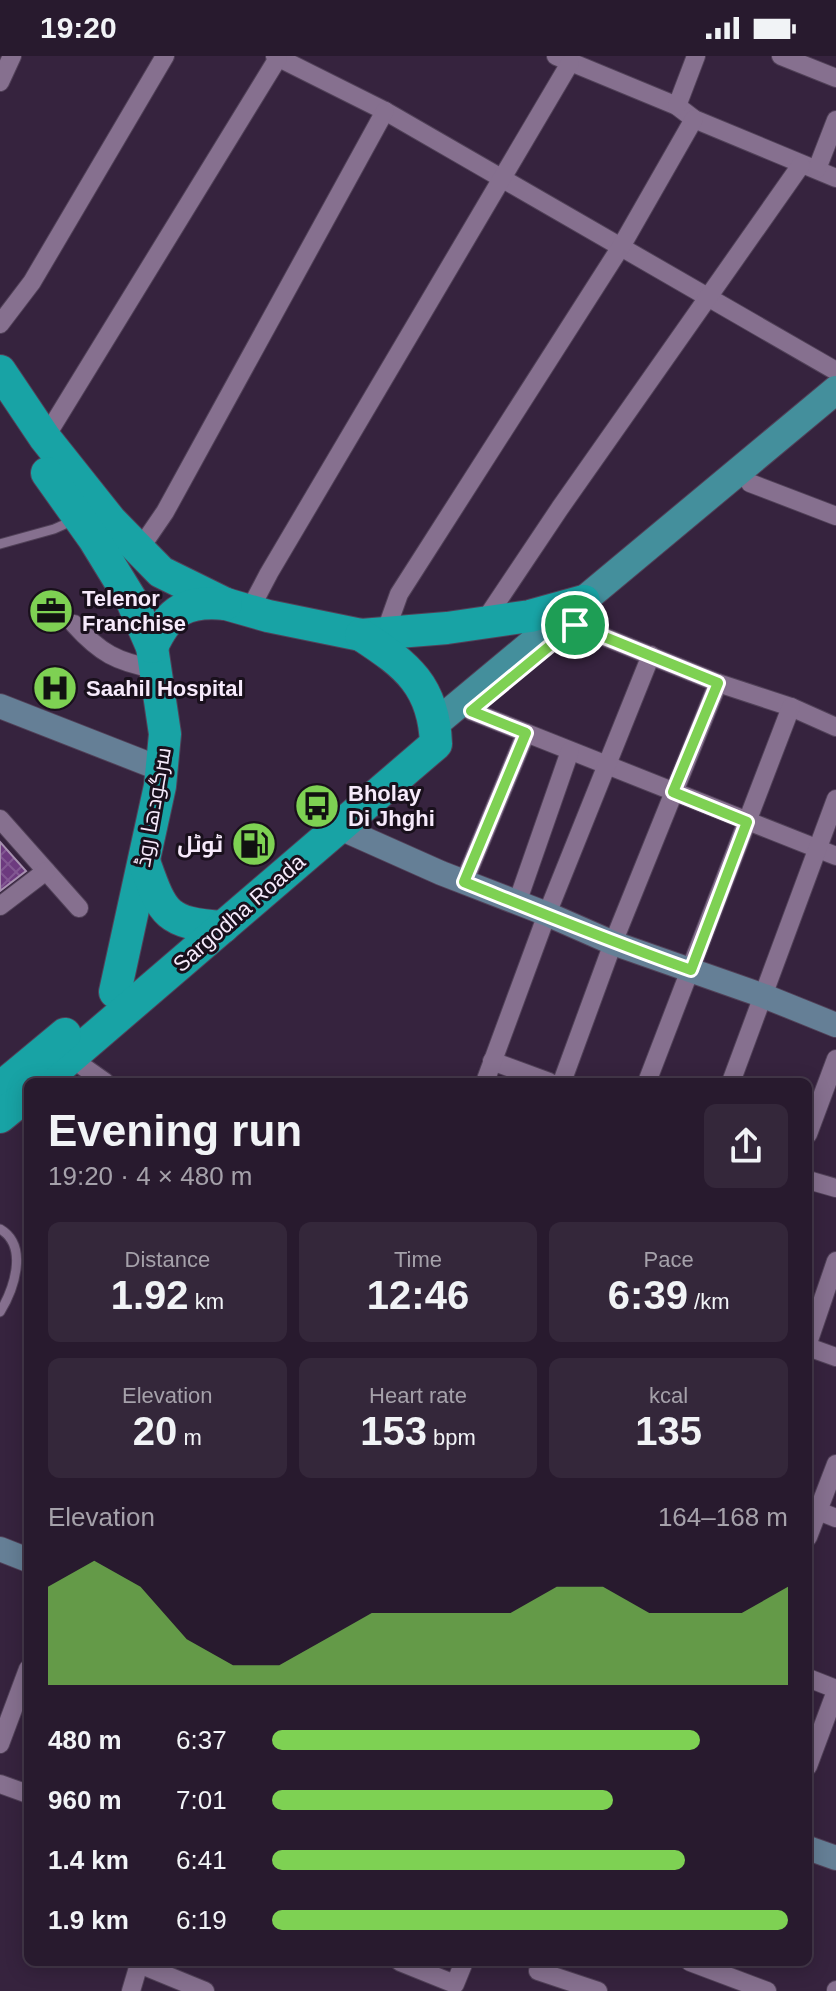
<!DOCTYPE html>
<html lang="en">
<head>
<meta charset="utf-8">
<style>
  body { margin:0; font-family:Arial,Cairo,sans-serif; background:#34273a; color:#f1f3f6; height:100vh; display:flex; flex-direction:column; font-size:30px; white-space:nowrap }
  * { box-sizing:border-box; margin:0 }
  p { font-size:26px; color:#a5a1aa }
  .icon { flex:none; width:44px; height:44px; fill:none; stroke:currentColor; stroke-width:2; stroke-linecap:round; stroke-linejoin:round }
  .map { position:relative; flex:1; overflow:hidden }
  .details { position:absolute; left:24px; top:1022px; width:788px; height:888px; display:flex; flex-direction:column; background:#281a2e; border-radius:12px; box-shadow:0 4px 20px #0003,0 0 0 2px #44384a }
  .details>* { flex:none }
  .pin { position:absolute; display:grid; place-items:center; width:68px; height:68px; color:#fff; margin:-34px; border:4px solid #fff; border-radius:50%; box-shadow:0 2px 8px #0007 }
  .round { display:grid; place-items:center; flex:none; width:84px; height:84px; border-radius:12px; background:#34273a }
  .headline { display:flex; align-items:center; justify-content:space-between; height:136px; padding:0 24px }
  h1 { font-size:44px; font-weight:700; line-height:60px }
  .figures { display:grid; grid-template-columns:repeat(3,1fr); gap:12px; height:136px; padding:8px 24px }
  .figures div { display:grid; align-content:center; border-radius:12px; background:#34273a; text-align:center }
  .figures b { font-size:40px; font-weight:700 }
  .figures small { font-size:22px; font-weight:400 }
  .figures p { font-size:22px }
  .chart { height:224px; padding:16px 24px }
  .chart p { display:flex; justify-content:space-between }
  .chart svg { width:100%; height:144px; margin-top:8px; fill:#7ed153; opacity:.7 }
  ul { padding:0 24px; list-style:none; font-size:26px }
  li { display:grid; grid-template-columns:128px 96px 1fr; align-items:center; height:60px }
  li i { height:20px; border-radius:10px; background:#7ed153 }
  .status { display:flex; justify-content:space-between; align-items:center; height:56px; padding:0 40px; background:#281a2e; direction:ltr }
  .status svg { height:22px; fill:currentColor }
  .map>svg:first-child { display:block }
  .building { fill:url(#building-cross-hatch); stroke:#a790b0; stroke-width:2 }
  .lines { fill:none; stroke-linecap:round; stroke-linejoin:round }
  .lane-casing { stroke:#514158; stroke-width:11 }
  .street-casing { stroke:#514158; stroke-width:20 }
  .secondary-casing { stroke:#514158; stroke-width:26 }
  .primary-casing { stroke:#514158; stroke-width:30 }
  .highway-casing { stroke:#514158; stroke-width:34 }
  .lane { stroke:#86708f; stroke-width:9 }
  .street { stroke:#86708f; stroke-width:18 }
  .secondary { stroke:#657f96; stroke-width:24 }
  .primary { stroke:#448f9c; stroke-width:28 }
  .highway { stroke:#18a3a5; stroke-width:32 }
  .route-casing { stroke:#fff; stroke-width:16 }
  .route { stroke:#7ed153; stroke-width:10 }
  .labels { text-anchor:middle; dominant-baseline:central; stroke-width:6; stroke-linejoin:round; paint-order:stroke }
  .poi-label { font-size:22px; font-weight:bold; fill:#f6eafb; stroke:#19101c; text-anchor:start }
  .street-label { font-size:22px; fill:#f6eafb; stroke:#19101c }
</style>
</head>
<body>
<div class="status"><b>19:20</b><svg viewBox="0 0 49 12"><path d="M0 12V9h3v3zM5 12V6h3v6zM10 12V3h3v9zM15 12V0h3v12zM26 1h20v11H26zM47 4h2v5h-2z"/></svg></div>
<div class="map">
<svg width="836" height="1935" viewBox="0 0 836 1935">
  <defs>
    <pattern id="building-cross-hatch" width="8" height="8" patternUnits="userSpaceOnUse" patternTransform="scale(2)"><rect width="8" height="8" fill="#6d3a7f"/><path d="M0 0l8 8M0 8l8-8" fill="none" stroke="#825792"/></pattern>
  </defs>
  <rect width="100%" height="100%" fill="#36233e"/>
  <path class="building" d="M0,786L26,815L0,835Z"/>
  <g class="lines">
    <g class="lane-casing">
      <g id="lane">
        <path d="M0,488L54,473L72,465"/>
        <path d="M0,1173C29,1190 14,1233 0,1256"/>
      </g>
    </g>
    <g class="street-casing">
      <g id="street">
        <path d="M275,0L385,55L836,315"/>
        <path d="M556,0L677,50L694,63L836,122"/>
        <path d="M781,0L836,22"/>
        <path d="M0,26L12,0"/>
        <path d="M677,50L696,0"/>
        <path d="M817,113L836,64"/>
        <path d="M0,268L32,226L165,0"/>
        <path d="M45,382L278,2"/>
        <path d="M750,427L836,460"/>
        <path d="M139,494L165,456L385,55"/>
        <path d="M249,555L269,517L570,7"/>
        <path d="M483,567L560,452L801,109"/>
        <path d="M74,568C100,597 117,606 155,613"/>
        <path d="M575,569L718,627L791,651L836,671"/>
        <path d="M385,577L399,538L622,189L694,63"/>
        <path d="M471,655L836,800"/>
        <path d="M0,763L79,852"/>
        <path d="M464,826L526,677"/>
        <path d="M517,847L570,695"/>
        <path d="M0,850L46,815"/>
        <path d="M71,1002L105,1026"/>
        <path d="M492,1005L549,1026"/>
        <path d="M485,1026L547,858L651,599"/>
        <path d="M562,1026L613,887L718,627"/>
        <path d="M647,1026L791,651"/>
        <path d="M731,1026L836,743"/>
        <path d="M808,1078L836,1003"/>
        <path d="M808,1124L836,1132"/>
        <path d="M808,1287L836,1205"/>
        <path d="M808,1291L836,1301"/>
        <path d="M808,1451L836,1462"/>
        <path d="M808,1481L836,1408"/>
        <path d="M808,1622L836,1633"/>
        <path d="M0,1688L28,1613"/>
        <path d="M808,1710L836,1635"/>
        <path d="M0,1728L28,1738"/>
        <path d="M400,1906L455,1928L464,1906"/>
        <path d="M690,1906L767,1935"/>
        <path d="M139,1908L205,1935"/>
        <path d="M538,1915L598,1935"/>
        <path d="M131,1935L139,1908L137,1906"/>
        <path d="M836,1935V1934"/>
      </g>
    </g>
    <g class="secondary-casing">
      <g id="secondary">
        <path d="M0,650L161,713"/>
        <path d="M340,772L441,817L547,858L613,887L764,940L836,969"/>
        <path d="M0,1493L28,1504"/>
        <path d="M808,1792L836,1802"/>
      </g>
    </g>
    <g class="primary-casing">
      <path id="primary" d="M435,668L836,334"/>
    </g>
    <g class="highway-casing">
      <g id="highway">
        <path d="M0,315L45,382L111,465L161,516L226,548L268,560L361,579L447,572L530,560L584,545"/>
        <path d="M47,417L94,483L132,545L152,591L165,678L160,730L115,936"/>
        <path d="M152,591C169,554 186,544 226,548"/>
        <path d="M145,808C163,859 167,867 223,871"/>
        <path d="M42,1026L436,688C434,630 407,609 361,579"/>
        <path d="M0,1032L65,978"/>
        <path d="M0,1061L28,1038"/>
      </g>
    </g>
    <use href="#lane" class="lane"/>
    <use href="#street" class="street"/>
    <use href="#secondary" class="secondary"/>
    <use href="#primary" class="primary"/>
    <use href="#highway" class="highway"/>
  </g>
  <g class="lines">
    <g class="route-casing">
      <path id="route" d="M575,569L718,627L673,736L747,766L691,914C614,887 539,856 464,826L526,677L471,655Z"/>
    </g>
    <use href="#route" class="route"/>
  </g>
  <defs>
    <g id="office-disc" transform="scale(2.3)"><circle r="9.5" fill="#7ed153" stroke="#19101c"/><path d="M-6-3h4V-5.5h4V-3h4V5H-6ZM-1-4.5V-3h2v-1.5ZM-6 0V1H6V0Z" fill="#111"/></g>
    <g id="hospital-disc" transform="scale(2.3)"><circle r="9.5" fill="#7ed153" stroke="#19101c"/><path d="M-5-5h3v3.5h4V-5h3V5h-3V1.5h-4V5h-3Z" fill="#111"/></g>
    <g id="bus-disc" transform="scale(2.3)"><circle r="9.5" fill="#7ed153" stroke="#19101c"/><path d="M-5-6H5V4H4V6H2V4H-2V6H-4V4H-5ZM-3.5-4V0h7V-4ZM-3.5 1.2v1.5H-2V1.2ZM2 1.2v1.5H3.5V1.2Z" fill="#111"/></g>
    <g id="fuel-disc" transform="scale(2.3)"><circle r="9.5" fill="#7ed153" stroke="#19101c"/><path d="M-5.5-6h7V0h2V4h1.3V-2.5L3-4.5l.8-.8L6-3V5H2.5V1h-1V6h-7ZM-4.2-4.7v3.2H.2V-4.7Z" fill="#111"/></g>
  </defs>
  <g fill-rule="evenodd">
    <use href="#office-disc" x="51" y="555"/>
    <use href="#hospital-disc" x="55" y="632"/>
    <use href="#bus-disc" x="317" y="750"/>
    <use href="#fuel-disc" x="254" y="788"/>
  </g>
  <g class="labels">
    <g class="poi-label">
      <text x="82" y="542">Telenor<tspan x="82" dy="25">Franchise</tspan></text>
      <text x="86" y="632">Saahil Hospital</text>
      <text x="348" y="737">Bholay<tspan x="348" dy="25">Di Jhghi</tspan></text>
      <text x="223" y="788" text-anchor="end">ٹوٹل</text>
    </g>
    <g class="street-label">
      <text transform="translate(153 751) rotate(-80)">سرگودھا روڈ</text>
      <text transform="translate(239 857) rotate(-41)">Sargodha Roada</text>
    </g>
  </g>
</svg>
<div class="pin" style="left:575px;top:569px;background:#1e9e55"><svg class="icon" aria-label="arrive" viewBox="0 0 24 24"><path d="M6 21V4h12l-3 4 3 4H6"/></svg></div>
<section class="details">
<div class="headline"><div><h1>Evening run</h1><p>19:20 · 4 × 480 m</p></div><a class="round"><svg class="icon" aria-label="share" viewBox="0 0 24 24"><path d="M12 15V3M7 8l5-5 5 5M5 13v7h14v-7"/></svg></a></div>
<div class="figures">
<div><p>Distance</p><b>1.92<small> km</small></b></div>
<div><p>Time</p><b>12:46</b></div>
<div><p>Pace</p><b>6:39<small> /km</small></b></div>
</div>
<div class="figures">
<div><p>Elevation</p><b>20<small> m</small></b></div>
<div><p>Heart rate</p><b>153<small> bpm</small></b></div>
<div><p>kcal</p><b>135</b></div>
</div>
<div class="chart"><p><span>Elevation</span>164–168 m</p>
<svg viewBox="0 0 160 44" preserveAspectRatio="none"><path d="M0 44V14L10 6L20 14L30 30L40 38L50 38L60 30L70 22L80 22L90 22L100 22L110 14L120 14L130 22L140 22L150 22L160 14V44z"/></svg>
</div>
<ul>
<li><b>480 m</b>6:37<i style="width:83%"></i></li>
<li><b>960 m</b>7:01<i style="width:66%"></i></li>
<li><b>1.4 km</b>6:41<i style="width:80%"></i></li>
<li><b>1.9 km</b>6:19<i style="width:100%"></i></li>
</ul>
</section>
</div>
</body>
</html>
